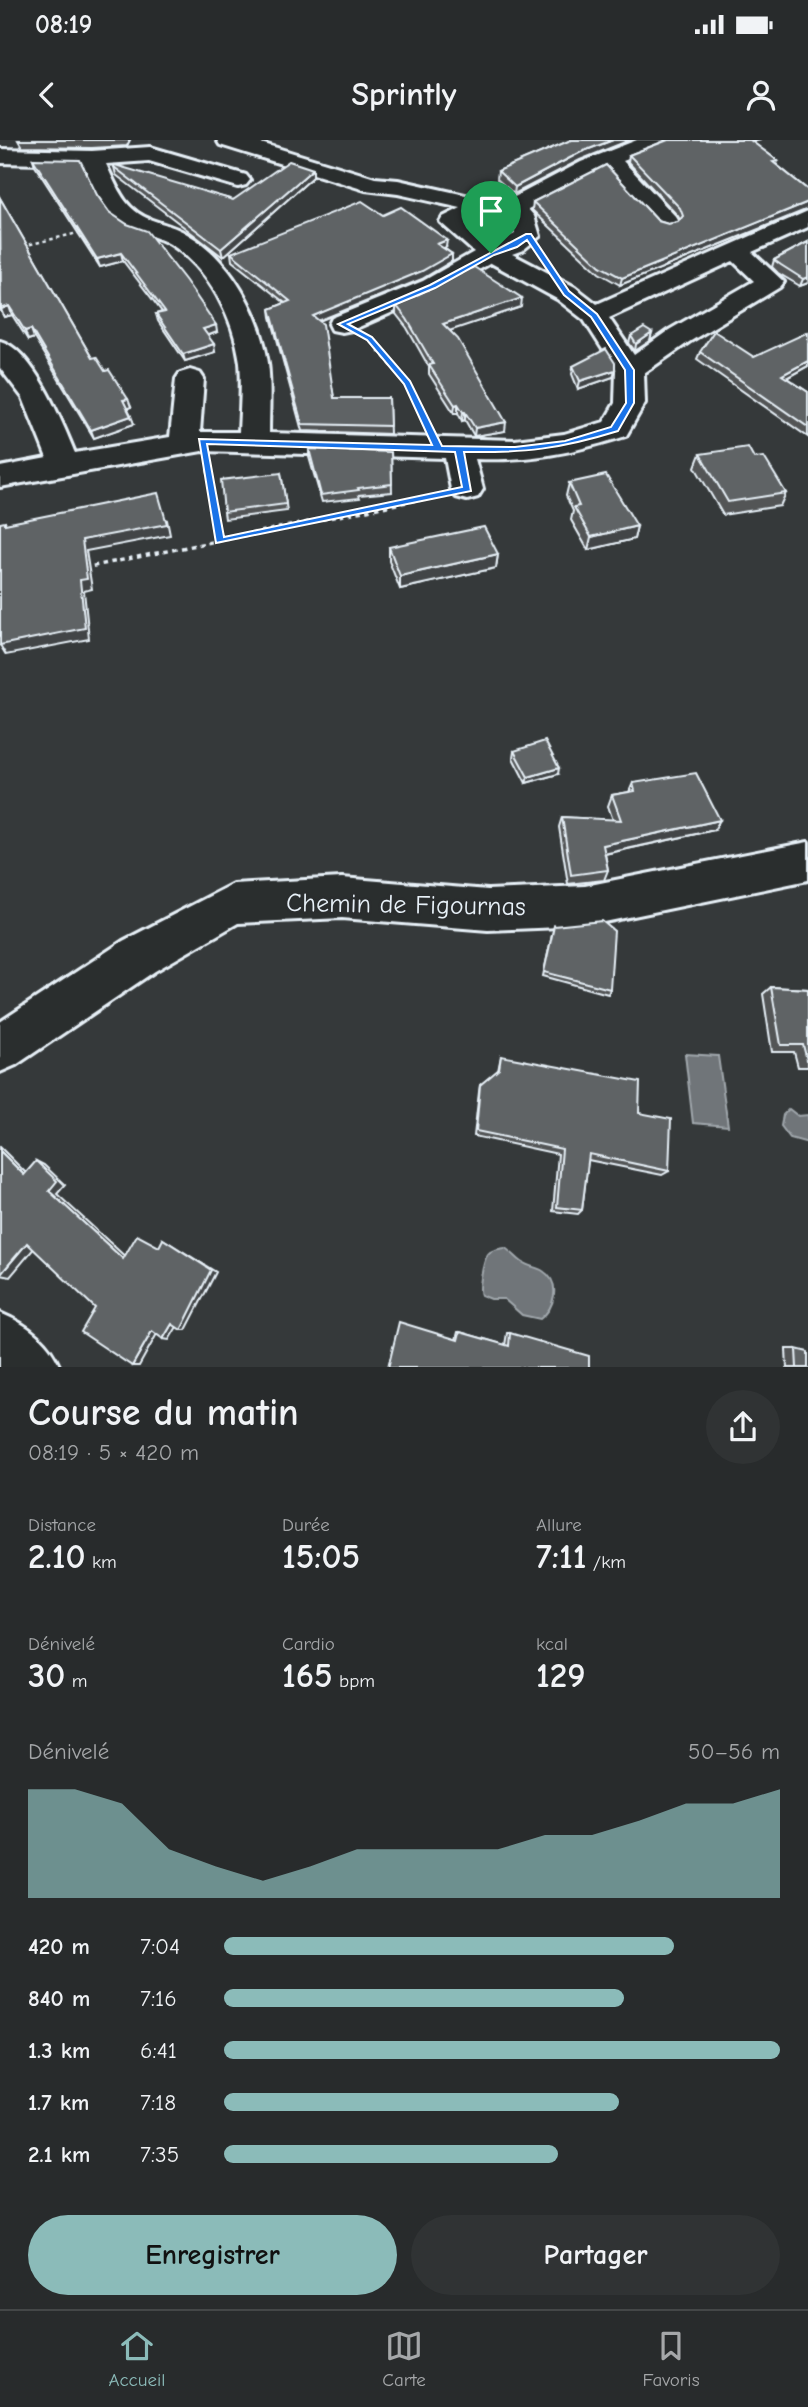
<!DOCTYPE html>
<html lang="fr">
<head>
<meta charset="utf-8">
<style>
  body { margin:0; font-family:"Comic Neue",sans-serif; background:#303334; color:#f1f3f6; height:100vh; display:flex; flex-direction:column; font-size:26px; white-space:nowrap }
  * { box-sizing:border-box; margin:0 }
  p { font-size:23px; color:#a5a7a9 }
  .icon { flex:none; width:38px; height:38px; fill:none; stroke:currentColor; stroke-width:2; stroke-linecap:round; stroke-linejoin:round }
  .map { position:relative; height:1227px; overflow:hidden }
  .sheet { display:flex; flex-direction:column; background:#282b2c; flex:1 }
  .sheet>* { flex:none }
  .pin { position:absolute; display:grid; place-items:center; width:60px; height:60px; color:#fff; margin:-72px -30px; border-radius:50% 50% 50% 0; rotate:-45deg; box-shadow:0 0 7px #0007 }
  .pin .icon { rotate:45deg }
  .round { display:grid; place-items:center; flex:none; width:74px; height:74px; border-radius:37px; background:#303334 }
  .head { display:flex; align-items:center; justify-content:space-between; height:119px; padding:0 28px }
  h1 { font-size:38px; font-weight:600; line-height:52px }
  .figures { display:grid; grid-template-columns:repeat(3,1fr); gap:10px; height:119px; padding:7px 28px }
  .figures div { display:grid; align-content:center }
  .figures b { font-size:35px; font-weight:600 }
  .figures small { font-size:19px; font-weight:400 }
  .figures p { font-size:19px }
  .chart { height:196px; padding:14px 28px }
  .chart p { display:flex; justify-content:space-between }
  .chart svg { width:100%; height:126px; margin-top:7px; fill:#8bbbb9; opacity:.7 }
  .action { display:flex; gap:14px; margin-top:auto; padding:14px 28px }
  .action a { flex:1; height:80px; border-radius:42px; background:#8bbbb9; color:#111; font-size:28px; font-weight:600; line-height:80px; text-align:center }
  .action a+a { background:#303334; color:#f1f3f6 }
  ul { padding:0 28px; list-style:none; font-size:23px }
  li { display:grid; grid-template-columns:112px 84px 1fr; align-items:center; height:52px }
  li i { height:18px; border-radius:9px; background:#8bbbb9 }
  .status { display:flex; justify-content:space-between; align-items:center; height:49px; padding:0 35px; background:#282b2c; direction:ltr }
  .status svg { height:19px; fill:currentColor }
  header { display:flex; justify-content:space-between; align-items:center; height:91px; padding:0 28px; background:#282b2c; font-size:32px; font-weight:600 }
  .dock { display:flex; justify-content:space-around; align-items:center; height:98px; border-top:2px solid #444748; background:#282b2c; font-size:19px; color:#a5a7a9 }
  .dock a { display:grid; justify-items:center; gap:4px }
  .dock .current { color:#8bbbb9 }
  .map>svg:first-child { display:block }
  .water { fill:#707579; stroke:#a0a7ac; stroke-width:2 }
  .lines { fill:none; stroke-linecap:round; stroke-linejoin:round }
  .minor-casing { stroke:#e8f1f8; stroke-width:6 }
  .path-far1 { stroke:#e8f1f8; stroke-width:2.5; stroke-dasharray:3.5 3.5; stroke-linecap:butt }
  .path { stroke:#e8f1f8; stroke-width:3.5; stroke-dasharray:4.5 4.5; stroke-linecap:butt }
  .minor { fill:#2a2d2e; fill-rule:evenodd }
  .wall { fill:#525557; stroke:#e8f1f8; stroke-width:2 }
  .shaded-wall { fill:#424547; stroke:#e8f1f8; stroke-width:2 }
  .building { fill:#5f6365; stroke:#e8f1f8; stroke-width:2 }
  .route { fill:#1a73e8; stroke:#fff; stroke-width:2; fill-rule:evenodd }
  .labels { text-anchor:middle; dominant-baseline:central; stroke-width:5; stroke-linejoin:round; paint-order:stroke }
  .street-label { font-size:26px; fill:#e8f1f8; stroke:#2a2d2e }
</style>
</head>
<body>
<div class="status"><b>08:19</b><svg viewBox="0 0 49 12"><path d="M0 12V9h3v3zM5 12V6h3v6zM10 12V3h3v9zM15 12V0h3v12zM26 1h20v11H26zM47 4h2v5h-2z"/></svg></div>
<header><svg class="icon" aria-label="back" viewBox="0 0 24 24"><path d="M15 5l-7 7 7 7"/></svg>Sprintly<svg class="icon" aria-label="person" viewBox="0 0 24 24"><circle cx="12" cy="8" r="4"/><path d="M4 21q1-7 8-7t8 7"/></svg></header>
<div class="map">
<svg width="808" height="1228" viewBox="0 0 808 1228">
  <rect width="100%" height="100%" fill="#35393a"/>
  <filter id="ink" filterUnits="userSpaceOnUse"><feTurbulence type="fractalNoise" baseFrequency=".0143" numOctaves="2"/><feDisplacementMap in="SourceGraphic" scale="14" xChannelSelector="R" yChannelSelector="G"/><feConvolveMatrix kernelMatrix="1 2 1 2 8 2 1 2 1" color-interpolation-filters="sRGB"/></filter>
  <g filter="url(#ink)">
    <g class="water">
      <path d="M685,914L718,916L728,986L693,983Z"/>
      <path d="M789,969L798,976L808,975V1003L790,998L781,986L783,975Z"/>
      <path d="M505,1108C512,1112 516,1118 522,1122C529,1127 537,1127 543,1131C562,1143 554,1169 540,1179L522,1175L504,1159H491L481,1155C478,1149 483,1121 488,1114C492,1109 499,1109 505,1108Z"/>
    </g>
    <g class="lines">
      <g class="minor-casing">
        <g id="minor">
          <path d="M217,0H251L375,38L398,40L483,59L507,61L581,22L637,0H668L665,5L623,21L676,77L679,82L676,87L667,89L658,87L605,29L528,69L534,76L540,96L523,110L512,114L575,147L597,164L808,71V87L752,112L784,142L780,147L689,202L644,233L645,263L626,296C571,313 533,321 475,319L483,349L478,357L467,360L456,357L451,349L445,318L202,311L0,347V327L47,318L23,258L0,228V201C33,209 63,284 75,313L170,297L176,239L180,233L190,230L200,233L204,239L200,292H239C240,269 242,245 240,222C234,178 209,128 170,104C158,97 143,94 130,89C104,78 94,48 84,25L0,23V9L92,11L150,7L246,35L250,40L246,45L238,47L149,21L106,24C117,48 125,71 152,80C163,84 176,87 187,94C230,118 261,175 268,223C271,246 269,270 269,293L515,300L564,294L604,282L615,263L616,230L584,180L557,159L491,123L441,151L352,190L342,192L332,190L329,184L332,178L423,141L474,112L440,82L443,77L461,68L398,54L365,50L220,5ZM487,74L505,75L511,79L515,94L494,103L468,83ZM733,121L754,141L669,190L634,215L609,178Z"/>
          <path d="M808,702V740L585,786L488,790L342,778L238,783L155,831L16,925L0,932V882L123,801L233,744L342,738L488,750L585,746Z"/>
          <path d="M0,1173C27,1184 49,1201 60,1228H0Z"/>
        </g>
      </g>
      <g class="path-far1">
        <path d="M23,106L82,92"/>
        <path d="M371,201L380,211"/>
      </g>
      <g class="path">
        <path d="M378,209L407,243L425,280"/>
        <path d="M208,329L220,401"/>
        <path d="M84,428L436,356"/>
      </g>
      <use href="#minor" class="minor"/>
    </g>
    <g class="wall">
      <path d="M18,0H130L127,6L92,8L22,7Z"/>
      <path d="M571,0H630L580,20L514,54L497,39L498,31Z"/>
      <path d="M667,0H761L752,2L778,21L777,25L808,50V69L620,145L599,133L532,70L533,62L606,25L658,81L668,84L678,82L680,80L678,76L628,22L629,15Z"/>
      <path d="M33,19L97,55L109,72L217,192L207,196L215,212L185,221L158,181L156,174L162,172L123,121L100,127L35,26Z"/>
      <path d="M114,27L233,60L313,29V37L223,117L116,35Z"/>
      <path d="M0,58L92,218L105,231L131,267L127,268L134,284L94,298L34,198L28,200L12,175L4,177L0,170Z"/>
      <path d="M383,75L446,107L444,108L452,114V121L422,139L319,181L334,258H389L390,294L302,291L271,177L270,169L285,163L232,121L231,113Z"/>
      <path d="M808,102V143L800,146L778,133L772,127L774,120Z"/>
      <path d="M396,165L521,167L450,190L505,291L474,296L465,280L462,281L458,273H454L429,234V227L407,188L396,174Z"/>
      <path d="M652,193L650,201L635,211L629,203L631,196Z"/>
      <path d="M700,212L754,217L808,226L787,238L808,252V297L697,219Z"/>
      <path d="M573,226L615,230L613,237L578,249L572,234Z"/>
      <path d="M309,309L391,312L392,352L359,355L360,358L322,362L309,317Z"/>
      <path d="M700,314L754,318L786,353L780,366L723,375L695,327Z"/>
      <path d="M281,333L287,371L225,379L224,372Z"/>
      <path d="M569,343L637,386L634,399L588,410L571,380L573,371L566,356Z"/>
      <path d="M389,407L498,414L496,428L400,449L389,421Z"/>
      <path d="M514,611L558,634L526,643L513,618Z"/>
      <path d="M633,643L714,690L605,714L608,730L604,740L568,744L559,687L562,677L613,680L608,666L612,655L629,652Z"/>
      <path d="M554,786L610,849L608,854L543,836Z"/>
      <path d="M771,847L808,849V927H798L794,912H772L763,854Z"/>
      <path d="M501,916L639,973L669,1031L662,1035L588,1020L582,1070L578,1074L553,1071L558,1014L474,996L479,952L480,945L498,931Z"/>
      <path d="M458,1192H460L505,1205L507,1193H510L589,1228L456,1200Z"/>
      <path d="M786,1209H796L808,1228H787Z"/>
    </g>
    <g class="shaded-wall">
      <path d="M613,0H630L580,20L514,54L515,47L581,12Z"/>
      <path d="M313,29V37L223,117L221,109Z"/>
      <path d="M808,62V69L620,145L622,138Z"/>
      <path d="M447,100L446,107L437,111V104Z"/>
      <path d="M121,113L123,121L100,127L97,119Z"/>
      <path d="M452,114V121L422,139L313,183V176Z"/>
      <path d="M808,137V143L800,146L803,139Z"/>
      <path d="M522,158L521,167L443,193V184Z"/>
      <path d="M9,166L12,175L4,177L1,169Z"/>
      <path d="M216,185L217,192L204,197L203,189Z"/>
      <path d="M31,189L34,198L28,200L25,191Z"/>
      <path d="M652,193L650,201L635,211L636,204Z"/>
      <path d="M214,204L215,212L185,221L183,214Z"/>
      <path d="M808,221V226L779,242L782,235Z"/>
      <path d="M615,230L613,237L578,249L580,241Z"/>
      <path d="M128,259L131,267L126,269L123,260Z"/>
      <path d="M458,264V273H454L455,265Z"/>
      <path d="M463,272H465V280L462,281Z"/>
      <path d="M131,276L134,284L94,298L91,290Z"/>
      <path d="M506,282L505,291L474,296L475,288Z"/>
      <path d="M167,380L170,395L86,411L92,449L84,451L89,499L6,515L0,505L80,440L82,400Z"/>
      <path d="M637,386L634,399L588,410L591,397Z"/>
      <path d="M498,414L496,428L400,449V436Z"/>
      <path d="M559,628L558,634L526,643L528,637Z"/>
      <path d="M720,680L714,690L599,715L603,705Z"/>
      <path d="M0,1007L32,1039L24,1035L0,1011Z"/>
      <path d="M36,1021L44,1025L65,1045L57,1054L130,1121L123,1119L49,1051Z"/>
      <path d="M163,1099L216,1132L186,1190H181Z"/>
      <path d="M27,1103L36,1106L10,1137L0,1135Z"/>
      <path d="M172,1184L178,1185L169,1200L163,1199Z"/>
      <path d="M152,1191L158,1192L139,1226H132Z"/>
    </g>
    <g class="building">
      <path d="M571,0H613L581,12L515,47L498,31Z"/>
      <path d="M668,0H750L778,21L773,22L808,50V62L622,138L600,126L533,62L606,25L658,81L668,84L678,82L683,76L680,68L629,15Z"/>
      <path d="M33,19L80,20L97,55L109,72L127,84L147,91L186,141L216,185L203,189L214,204L183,214L156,174L165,172L121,113L97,119Z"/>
      <path d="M289,21L313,29L221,109L114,27L115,25L233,60Z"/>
      <path d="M0,58L92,218L96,217L105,231L109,230L128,259L123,260L131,276L91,290L31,189L25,191L9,166L1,169Z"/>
      <path d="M362,61L383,75L401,67L447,100L437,104L452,114L422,131L313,176L323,184L334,258H389L390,286L302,284L270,169L290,161L231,113Z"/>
      <path d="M808,102V137L803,139L781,125L774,120Z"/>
      <path d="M474,127L522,158L443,184L458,199L506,282L475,288L465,272H463L458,264L455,265L429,225L433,224L407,179L396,165Z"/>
      <path d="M644,188L652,193L636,204L631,196Z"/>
      <path d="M714,191L754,217L808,192V221L782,235L808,252V287L700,212Z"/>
      <path d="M606,209L615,223V230L580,241L573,226Z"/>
      <path d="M748,307L754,318L764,317L786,353L728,362L700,314Z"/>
      <path d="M309,309L391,312L392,344L358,348L359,350L321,355Z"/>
      <path d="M281,333L286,364L224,372L221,340Z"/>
      <path d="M606,335L637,386L591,397L574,367L579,366L569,343Z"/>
      <path d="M158,353L167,384L82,400L87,439L80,440L85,488L0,505V383L5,382V384Z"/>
      <path d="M484,387L498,414L400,436L389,407Z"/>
      <path d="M545,601L559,628L528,637L514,611Z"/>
      <path d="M696,633L720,680L603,705L608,730L571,735L562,677L621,680L612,655L635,651L633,643Z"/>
      <path d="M602,781L614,791L610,849L544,832L554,786Z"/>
      <path d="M771,847L808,849V920H807L803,905H781Z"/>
      <path d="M501,916L640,942L639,973L671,979L669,1031L589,1014L582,1070L557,1067L562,1009L476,991L480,945L499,929Z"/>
      <path d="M0,1011L24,1035L36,1021L57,1041L49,1051L123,1119L137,1095L159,1107L163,1099L211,1130L181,1190L172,1184L163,1199L152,1191L132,1226L81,1192L95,1168L27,1103L0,1135Z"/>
      <path d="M399,1182L458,1200L460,1192L509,1206L510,1193L589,1216V1228H388Z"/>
      <path d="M796,1209L808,1212V1228H797Z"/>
    </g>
  </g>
  <path class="route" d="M526,94H531L569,151L597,174L634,230V263L618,291C560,309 524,313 464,312L471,351L216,403L199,299L432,305L404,244L367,200L338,184L430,145ZM527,100L564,155L591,177L625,230L626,263L611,287L565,301L515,307L442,306L410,241L372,197L348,184L435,148L494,115L517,107ZM207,304L455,312L462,347L224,397Z"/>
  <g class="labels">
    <g class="street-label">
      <text transform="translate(406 765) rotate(1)">Chemin de Figournas</text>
    </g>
  </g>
</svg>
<div class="pin" style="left:491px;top:113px;background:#1e9e55"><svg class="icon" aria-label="arrive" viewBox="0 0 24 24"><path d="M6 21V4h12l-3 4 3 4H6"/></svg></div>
</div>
<section class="sheet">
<div class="head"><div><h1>Course du matin</h1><p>08:19 · 5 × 420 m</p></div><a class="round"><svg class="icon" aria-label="share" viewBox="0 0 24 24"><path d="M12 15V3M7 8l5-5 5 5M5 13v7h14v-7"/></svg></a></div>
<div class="figures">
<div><p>Distance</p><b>2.10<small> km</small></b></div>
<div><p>Durée</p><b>15:05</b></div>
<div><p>Allure</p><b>7:11<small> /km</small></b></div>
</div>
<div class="figures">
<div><p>Dénivelé</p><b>30<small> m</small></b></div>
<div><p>Cardio</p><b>165<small> bpm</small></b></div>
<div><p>kcal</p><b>129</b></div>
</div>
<div class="chart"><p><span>Dénivelé</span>50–56 m</p>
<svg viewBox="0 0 160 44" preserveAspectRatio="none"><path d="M0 44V6L10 6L20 11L30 27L40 33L50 38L60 33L70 27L80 27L90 27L100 27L110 22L120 22L130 17L140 11L150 11L160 6V44z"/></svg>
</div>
<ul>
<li><b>420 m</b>7:04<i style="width:81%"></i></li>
<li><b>840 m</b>7:16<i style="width:72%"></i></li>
<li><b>1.3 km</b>6:41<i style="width:100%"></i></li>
<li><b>1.7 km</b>7:18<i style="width:71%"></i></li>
<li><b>2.1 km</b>7:35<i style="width:60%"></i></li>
</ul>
<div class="action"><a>Enregistrer</a><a>Partager</a></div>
</section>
<nav class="dock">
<a class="current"><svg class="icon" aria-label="home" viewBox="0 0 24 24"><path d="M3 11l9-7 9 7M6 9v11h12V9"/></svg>Accueil</a>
<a><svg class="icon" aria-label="map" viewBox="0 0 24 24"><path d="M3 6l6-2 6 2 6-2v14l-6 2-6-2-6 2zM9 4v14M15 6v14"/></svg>Carte</a>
<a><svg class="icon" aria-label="saved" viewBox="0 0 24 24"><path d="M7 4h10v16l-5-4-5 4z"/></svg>Favoris</a>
</nav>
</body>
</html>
